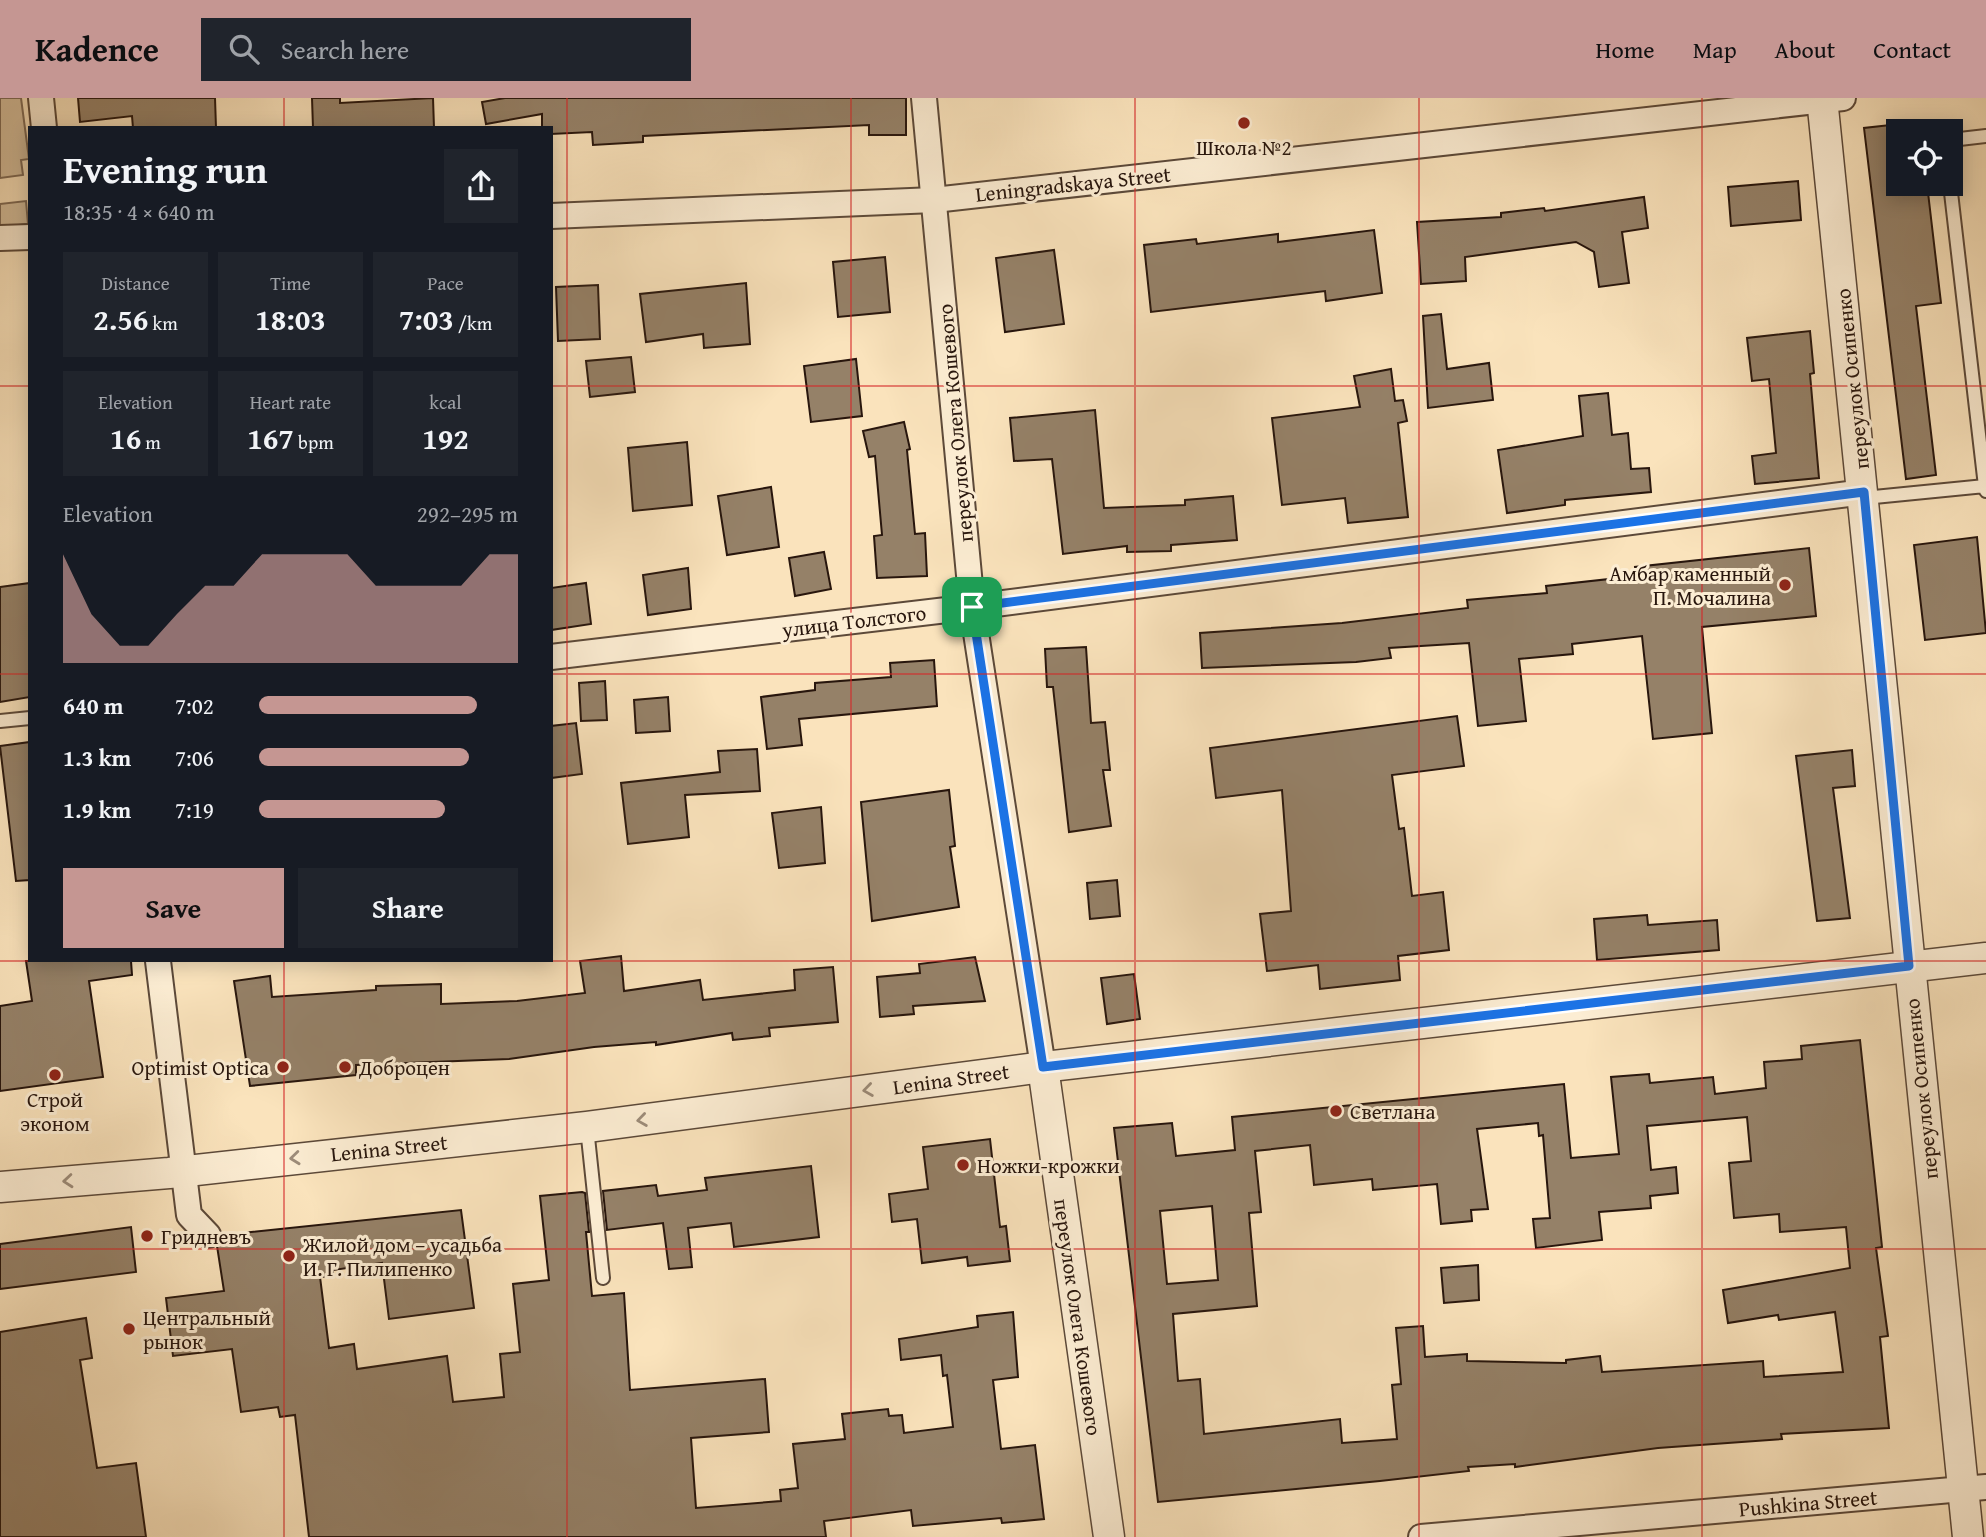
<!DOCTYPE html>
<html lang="en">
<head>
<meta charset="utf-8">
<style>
  body { margin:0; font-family:"Gentium Book Plus",serif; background:#20242c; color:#f1f3f6; height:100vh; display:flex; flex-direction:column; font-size:26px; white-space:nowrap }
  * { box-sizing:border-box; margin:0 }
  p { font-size:23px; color:#9ea1a6 }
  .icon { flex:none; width:38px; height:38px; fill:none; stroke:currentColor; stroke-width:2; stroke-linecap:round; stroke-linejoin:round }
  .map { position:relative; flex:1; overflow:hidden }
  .side { position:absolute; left:28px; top:28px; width:525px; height:836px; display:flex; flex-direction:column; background:#171b24; border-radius:0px; box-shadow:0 4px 18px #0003 }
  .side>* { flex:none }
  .fabs { position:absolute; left:1886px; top:21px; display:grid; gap:14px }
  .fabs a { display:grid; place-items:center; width:77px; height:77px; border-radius:0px; background:#171b24; box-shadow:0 4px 18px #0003; font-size:35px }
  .pin { position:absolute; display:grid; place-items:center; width:60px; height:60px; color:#fff; margin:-30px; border-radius:14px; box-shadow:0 4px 10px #0006 }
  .round { display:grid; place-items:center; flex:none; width:74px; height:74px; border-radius:0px; background:#20242c }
  .headline { display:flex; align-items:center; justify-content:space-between; height:119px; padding:0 35px }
  h1 { font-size:38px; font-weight:700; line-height:52px }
  .stats { display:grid; grid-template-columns:repeat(3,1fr); gap:10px; height:119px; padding:7px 35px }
  .stats div { display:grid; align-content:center; border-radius:0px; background:#20242c; text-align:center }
  .stats b { font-size:30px; font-weight:700 }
  .stats small { font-size:19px; font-weight:400 }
  .stats p { font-size:19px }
  .chart { height:196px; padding:14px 35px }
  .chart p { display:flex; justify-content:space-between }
  .chart svg { width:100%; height:126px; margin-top:7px; fill:#c59692; opacity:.7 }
  .action { display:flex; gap:14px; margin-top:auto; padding:14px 35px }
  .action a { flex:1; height:80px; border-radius:0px; background:#c59692; color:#111; font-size:28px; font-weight:700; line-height:80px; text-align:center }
  .action a+a { background:#20242c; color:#f1f3f6 }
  ul { padding:0 35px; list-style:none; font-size:23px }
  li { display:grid; grid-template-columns:112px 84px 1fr; align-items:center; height:52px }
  li i { height:18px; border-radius:9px; background:#c59692 }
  header { display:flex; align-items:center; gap:42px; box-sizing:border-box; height:98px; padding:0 35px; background:#c59692; color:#111 }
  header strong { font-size:33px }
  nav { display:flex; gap:38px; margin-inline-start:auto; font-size:24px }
  .search { width:490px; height:63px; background:#20242c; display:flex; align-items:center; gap:18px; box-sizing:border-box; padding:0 24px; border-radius:0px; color:#9ea1a6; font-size:26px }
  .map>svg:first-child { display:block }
  .green { fill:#d6c09e; stroke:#7f6b56; stroke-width:2 }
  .building { fill:#958168; stroke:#28160d; stroke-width:2; fill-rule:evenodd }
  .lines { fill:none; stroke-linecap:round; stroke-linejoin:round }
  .service-casing { stroke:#5c4939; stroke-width:16 }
  .minor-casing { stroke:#5c4939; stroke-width:28 }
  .tertiary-casing { stroke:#5c4939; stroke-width:33 }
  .service { stroke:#fcedd3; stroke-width:12 }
  .minor { stroke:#fcedd3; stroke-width:24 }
  .tertiary { stroke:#fcedd3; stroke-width:30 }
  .oneway { stroke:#9d8c7a }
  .route-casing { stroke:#fff; stroke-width:14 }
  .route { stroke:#1a73e8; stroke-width:9 }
  .grid { fill:none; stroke:#d62828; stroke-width:2; stroke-opacity:0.55 }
  .poi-dot { fill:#8f2418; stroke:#fcedd3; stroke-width:2.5 }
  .labels { text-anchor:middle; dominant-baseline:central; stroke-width:6; stroke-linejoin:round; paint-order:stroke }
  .poi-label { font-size:21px; fill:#28160d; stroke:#fcedd3; text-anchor:start }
  .street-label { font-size:21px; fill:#28160d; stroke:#fcedd3 }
</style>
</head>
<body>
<header>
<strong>Kadence</strong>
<div class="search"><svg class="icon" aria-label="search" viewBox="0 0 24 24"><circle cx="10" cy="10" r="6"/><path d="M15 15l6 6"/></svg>Search here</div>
<nav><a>Home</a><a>Map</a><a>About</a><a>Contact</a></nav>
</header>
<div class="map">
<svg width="1986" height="1439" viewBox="0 0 1986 1439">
  <rect width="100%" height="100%" fill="#fae3bc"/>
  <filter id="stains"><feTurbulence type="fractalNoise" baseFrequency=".00286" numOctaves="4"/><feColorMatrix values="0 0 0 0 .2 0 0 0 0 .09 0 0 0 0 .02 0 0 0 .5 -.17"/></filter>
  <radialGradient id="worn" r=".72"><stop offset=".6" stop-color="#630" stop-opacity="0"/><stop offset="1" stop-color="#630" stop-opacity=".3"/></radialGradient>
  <g class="green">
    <path d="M0,0H21L29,61L21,62L23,77L0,80Z"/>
    <path d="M26,103L28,126L0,129V106Z"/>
  </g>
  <g class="building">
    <path d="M78,0H215L216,30H133L132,18L80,24Z"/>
    <path d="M312,0H340V5L433,0L434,30H313Z"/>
    <path d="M505,0H906V37H869V27L643,38V44L593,47L592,34L551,36V30H542V16L486,26L482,4Z"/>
    <path d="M1899,26V86H1927L1941,205L1916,208L1936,377L1906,381L1864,30Z"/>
    <path d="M1798,83L1801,122L1731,128L1728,89Z"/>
    <path d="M1644,99L1648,130L1622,134L1629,185L1599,189L1594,154L1576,144L1465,159L1466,183L1421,186L1417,124L1501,119V115L1544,110L1545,113Z"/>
    <path d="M1374,132L1382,195L1326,203L1325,193L1151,214L1144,147L1196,141L1197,146L1278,136V144Z"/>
    <path d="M1054,152L1064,226L1005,234L996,160Z"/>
    <path d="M885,159L890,214L838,219L833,164Z"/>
    <path d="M746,185L750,246L704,250L703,236L646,244L640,196Z"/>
    <path d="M598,187L600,241L558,243L556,189Z"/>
    <path d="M1441,216L1447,271L1489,265L1493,302L1428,310L1423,218Z"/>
    <path d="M1810,233L1814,275L1810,276L1819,380L1755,386L1752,358L1776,355L1769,281L1752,283L1747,240Z"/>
    <path d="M631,259L635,294L590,299L586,263Z"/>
    <path d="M856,261L862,318L811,324L804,268Z"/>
    <path d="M1391,271L1395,303L1403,302L1407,323L1398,325L1408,419L1348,425L1345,400L1282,407L1272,320L1360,309L1354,278Z"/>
    <path d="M1608,295L1612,337L1628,335L1631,371L1649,370L1651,394L1565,402V407L1507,415L1498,352L1583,338L1579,298Z"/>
    <path d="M1095,312L1104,410L1185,407V402L1233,398L1237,442L1171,447V453L1127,454V448L1063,456L1052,361L1014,363L1010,320Z"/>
    <path d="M904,324L910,351L907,352L915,436L925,435L927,478L877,480L874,438L882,437L875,358L869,359L863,333Z"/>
    <path d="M687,344L692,407L633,413L628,350Z"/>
    <path d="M771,389L779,449L727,457L718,398Z"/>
    <path d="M1977,439L1986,535L1925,542L1914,447Z"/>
    <path d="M1809,450L1816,518L1702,529L1712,635L1653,641L1642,538L1572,546L1573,556L1519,561L1526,623L1478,628L1469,545L1389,550L1391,560L1356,564L1202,570L1200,535L1342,525L1468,510L1467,502L1547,495L1546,488L1636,478L1635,469Z"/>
    <path d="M824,454L831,491L795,498L789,460Z"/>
    <path d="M688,470L691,511L648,517L643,477Z"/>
    <path d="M30,485V599L0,604V489Z"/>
    <path d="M586,485L591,526L551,532V490Z"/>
    <path d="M1086,549L1091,625L1105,624L1110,672H1103L1111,728L1069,734L1053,589H1047L1045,551Z"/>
    <path d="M934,562L937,608L799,621L802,647L767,651L761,599L815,592V585L891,579L890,565Z"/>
    <path d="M605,583L607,622L581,623L579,585Z"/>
    <path d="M668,599L670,633L636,635L634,602Z"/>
    <path d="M1457,618L1464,668L1392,677L1399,731L1404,730L1412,798L1443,794L1449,852L1398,858L1400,882L1320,891L1318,867L1267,873L1260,816L1291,813L1282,692L1216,700L1210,650Z"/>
    <path d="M576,625L582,676L551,680V628Z"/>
    <path d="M30,644V782L16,783L0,648Z"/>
    <path d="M757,651L760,693L685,697L689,739L628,746L621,685L720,674L718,653Z"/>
    <path d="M1852,652L1855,688L1833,690L1850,820L1817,823L1796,658Z"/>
    <path d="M949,692L955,748L950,749L959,809L872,823L861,704Z"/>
    <path d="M821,709L825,765L779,770L772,715Z"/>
    <path d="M1117,782L1120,818L1090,821L1087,785Z"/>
    <path d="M1647,817L1648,827L1717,822L1719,852L1597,862L1594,821Z"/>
    <path d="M621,858L624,893L700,882L703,902L795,892L794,872L833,869L838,924L769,930L770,938L733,942L732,935L656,947V944L594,949L509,961L356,967V977L250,988L234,883L270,878L272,899L376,892V888L441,886V906L517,903L585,895L580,863Z"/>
    <path d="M975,859L985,903L913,908L914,916L880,919L877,879L920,875L919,866Z"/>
    <path d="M26,863H131L132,877L89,883L103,979L0,993V908L32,903Z"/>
    <path d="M1134,876L1140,921L1107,926L1101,880Z"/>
    <path d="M1860,942L1882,1149L1876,1150L1888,1238L1880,1239L1889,1330L1781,1336L1782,1341L1658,1350L1515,1369V1366L1468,1369L1469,1373L1380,1383L1158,1404L1114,1030L1172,1025L1176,1058L1235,1052L1232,1019L1564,986L1571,1060L1619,1056L1611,979L1649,976L1650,985L1713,979L1715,996L1766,990L1764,964L1802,961L1801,948ZM1747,1019L1751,1063L1729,1065L1734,1120L1779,1116L1780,1134L1846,1129L1850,1170L1723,1192L1728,1225L1778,1217L1779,1222L1835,1214L1843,1274L1764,1279L1763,1263L1602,1274L1600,1258L1566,1262V1265L1467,1263V1256L1425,1259L1423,1228L1396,1230L1401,1286L1392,1287L1397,1341L1342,1345L1340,1321L1204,1336L1200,1281L1178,1283L1173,1216L1257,1208L1249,1115L1261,1114L1255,1053L1310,1047L1314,1087L1372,1081L1373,1092L1437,1086L1441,1126L1472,1123L1471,1112L1488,1111L1477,1031L1538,1025L1539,1038L1543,1037L1550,1120L1533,1121L1536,1150L1602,1142L1599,1114L1651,1110L1650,1098L1678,1095L1676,1069L1651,1072L1647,1028ZM1212,1108L1218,1182L1167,1186L1160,1113Z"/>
    <path d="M990,1041L1000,1129L1006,1128L1010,1163L968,1168L967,1159L922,1165L917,1121L892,1124L889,1096L928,1091L923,1049Z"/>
    <path d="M811,1068L819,1139L734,1149L731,1125L688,1130L692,1169L669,1171L663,1125L607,1132L603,1093L656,1087L658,1098L707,1092L705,1080Z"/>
    <path d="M582,1094L585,1095L589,1134H586L592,1198L624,1195L630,1292L765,1281L769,1334L691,1340L696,1410L781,1403L780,1392L798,1390L793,1346L845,1341L842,1316L888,1311L889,1318L902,1317L904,1335L953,1329L947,1277L943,1278L941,1257L901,1262L899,1241L978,1229L977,1218L1013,1214L1018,1279L993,1282L1001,1351L1035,1347L1044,1421L1002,1425L1001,1420L913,1428L911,1412L824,1423L826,1439H309L295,1317L280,1319L278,1309L241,1314L232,1251L173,1258L166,1200L224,1193L217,1148L222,1137L461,1112L474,1210L389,1221L382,1165L333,1172V1178L320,1179L329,1250L354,1246L357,1271L447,1258L453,1304L504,1299L500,1256L520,1254L513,1186L549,1182L540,1098Z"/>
    <path d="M131,1129L136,1174L0,1191V1146Z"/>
    <path d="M1478,1167L1479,1202L1444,1205L1441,1170Z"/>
    <path d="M86,1220L92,1260L80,1262L97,1370L136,1365L146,1439H0V1234Z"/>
  </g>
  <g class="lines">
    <g class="service-casing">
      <g id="service">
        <path d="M1951,42L1986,38"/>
        <path d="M1950,86L1985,388"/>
        <path d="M1864,400L1985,388L1986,393"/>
        <path d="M0,623L30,620"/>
        <path d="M587,1030L603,1180"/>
      </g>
    </g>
    <g class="minor-casing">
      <g id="minor">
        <path d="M41,0L44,30"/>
        <path d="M924,0L972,509L1043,969"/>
        <path d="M551,118L934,102L1843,0"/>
        <path d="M0,140L30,139"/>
        <path d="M551,559L972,509L1864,394"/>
        <path d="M158,863L189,1117L208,1137"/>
        <path d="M1421,1439L1986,1389"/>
      </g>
    </g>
    <g class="tertiary-casing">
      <g id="tertiary">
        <path d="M1822,0L1968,1439"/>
        <path d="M1043,969L1109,1439"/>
        <path d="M0,1089L169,1075L587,1029L1043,969L1986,860"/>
      </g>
    </g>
    <use href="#service" class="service"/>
    <use href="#minor" class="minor"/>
    <use href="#tertiary" class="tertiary"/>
  </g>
  <defs><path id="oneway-chevron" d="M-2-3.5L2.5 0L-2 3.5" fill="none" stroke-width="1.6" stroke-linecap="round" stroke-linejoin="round" transform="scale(1.75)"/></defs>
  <g class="oneway">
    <use href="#oneway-chevron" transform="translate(868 992) rotate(172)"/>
    <use href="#oneway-chevron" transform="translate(642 1022) rotate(172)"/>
    <use href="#oneway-chevron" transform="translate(295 1060) rotate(174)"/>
    <use href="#oneway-chevron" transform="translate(68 1083) rotate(175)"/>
  </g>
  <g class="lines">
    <g class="route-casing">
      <path id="route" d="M1864,394L1909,868L1043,969L972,509Z"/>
    </g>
    <use href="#route" class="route"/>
  </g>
  <path class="grid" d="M284,0V30M567,0V1439M851,0V1439M1135,0V1439M1419,0V1439M1702,0V1439M0,288H30M551,288H1986M0,576H30M551,576H1986M0,863H1986M284,863V1439M0,1151H1986"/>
  <g class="poi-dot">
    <circle cx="1244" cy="25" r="7"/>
    <circle cx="1785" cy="487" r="7"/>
    <circle cx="283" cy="969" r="7"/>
    <circle cx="345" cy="969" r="7"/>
    <circle cx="55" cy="977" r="7"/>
    <circle cx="1336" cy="1013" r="7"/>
    <circle cx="963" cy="1067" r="7"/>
    <circle cx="147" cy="1138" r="7"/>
    <circle cx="289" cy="1158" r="7"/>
    <circle cx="129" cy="1231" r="7"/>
  </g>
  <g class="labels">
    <g class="poi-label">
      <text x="1244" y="49" text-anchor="middle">Школа №2</text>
      <text x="1771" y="475" text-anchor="end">Амбар каменный<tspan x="1771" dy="24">П. Мочалина</tspan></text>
      <text x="269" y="969" text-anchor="end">Optimist Optica</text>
      <text x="359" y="969">Доброцен</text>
      <text x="55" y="1001" text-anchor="middle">Строй<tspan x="55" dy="24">эконом</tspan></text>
      <text x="1350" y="1013">Светлана</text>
      <text x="977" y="1067">Ножки-крожки</text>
      <text x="161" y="1138">Гридневъ</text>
      <text x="303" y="1146">Жилой дом – усадьба<tspan x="303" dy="24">И. Г. Пилипенко</tspan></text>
      <text x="143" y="1219">Центральный<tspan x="143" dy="24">рынок</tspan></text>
    </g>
    <g class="street-label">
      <text transform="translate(1073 86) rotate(-6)">Leningradskaya Street</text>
      <text transform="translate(1852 281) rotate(-96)">переулок Осипенко</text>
      <text transform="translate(955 325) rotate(-95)">переулок Олега Кошевого</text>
      <text transform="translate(854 523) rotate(-7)">улица Толстого</text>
      <text transform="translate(951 981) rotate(-8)">Lenina Street</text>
      <text transform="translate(1921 991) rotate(-96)">переулок Осипенко</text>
      <text transform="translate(389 1050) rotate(-6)">Lenina Street</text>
      <text transform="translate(1078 1219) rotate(82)">переулок Олега Кошевого</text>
      <text transform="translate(1808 1405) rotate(-5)">Pushkina Street</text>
    </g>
  </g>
  <rect width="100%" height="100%" filter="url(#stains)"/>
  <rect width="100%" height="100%" fill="url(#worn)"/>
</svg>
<div class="fabs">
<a><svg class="icon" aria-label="locate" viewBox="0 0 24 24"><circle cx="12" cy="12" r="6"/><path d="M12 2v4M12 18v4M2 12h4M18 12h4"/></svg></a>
</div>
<div class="pin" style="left:972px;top:509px;background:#1e9e55"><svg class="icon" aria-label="arrive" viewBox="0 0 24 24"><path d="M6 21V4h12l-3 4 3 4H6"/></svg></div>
<section class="side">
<div class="headline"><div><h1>Evening run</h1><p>18:35 · 4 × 640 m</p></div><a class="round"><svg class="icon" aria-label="share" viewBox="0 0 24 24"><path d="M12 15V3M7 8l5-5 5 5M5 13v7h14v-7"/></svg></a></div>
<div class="stats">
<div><p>Distance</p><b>2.56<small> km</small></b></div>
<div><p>Time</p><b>18:03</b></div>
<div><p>Pace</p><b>7:03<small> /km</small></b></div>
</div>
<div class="stats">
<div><p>Elevation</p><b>16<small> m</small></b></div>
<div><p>Heart rate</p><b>167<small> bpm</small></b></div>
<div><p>kcal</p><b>192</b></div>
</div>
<div class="chart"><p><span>Elevation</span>292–295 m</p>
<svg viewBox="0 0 160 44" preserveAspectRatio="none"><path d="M0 44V6L10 27L20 38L30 38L40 27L50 17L60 17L70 6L80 6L90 6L100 6L110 17L120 17L130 17L140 17L150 6L160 6V44z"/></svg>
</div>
<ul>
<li><b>640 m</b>7:02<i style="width:84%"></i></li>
<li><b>1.3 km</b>7:06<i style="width:81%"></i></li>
<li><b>1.9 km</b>7:19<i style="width:72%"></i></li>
</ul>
<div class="action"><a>Save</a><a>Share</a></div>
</section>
</div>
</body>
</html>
